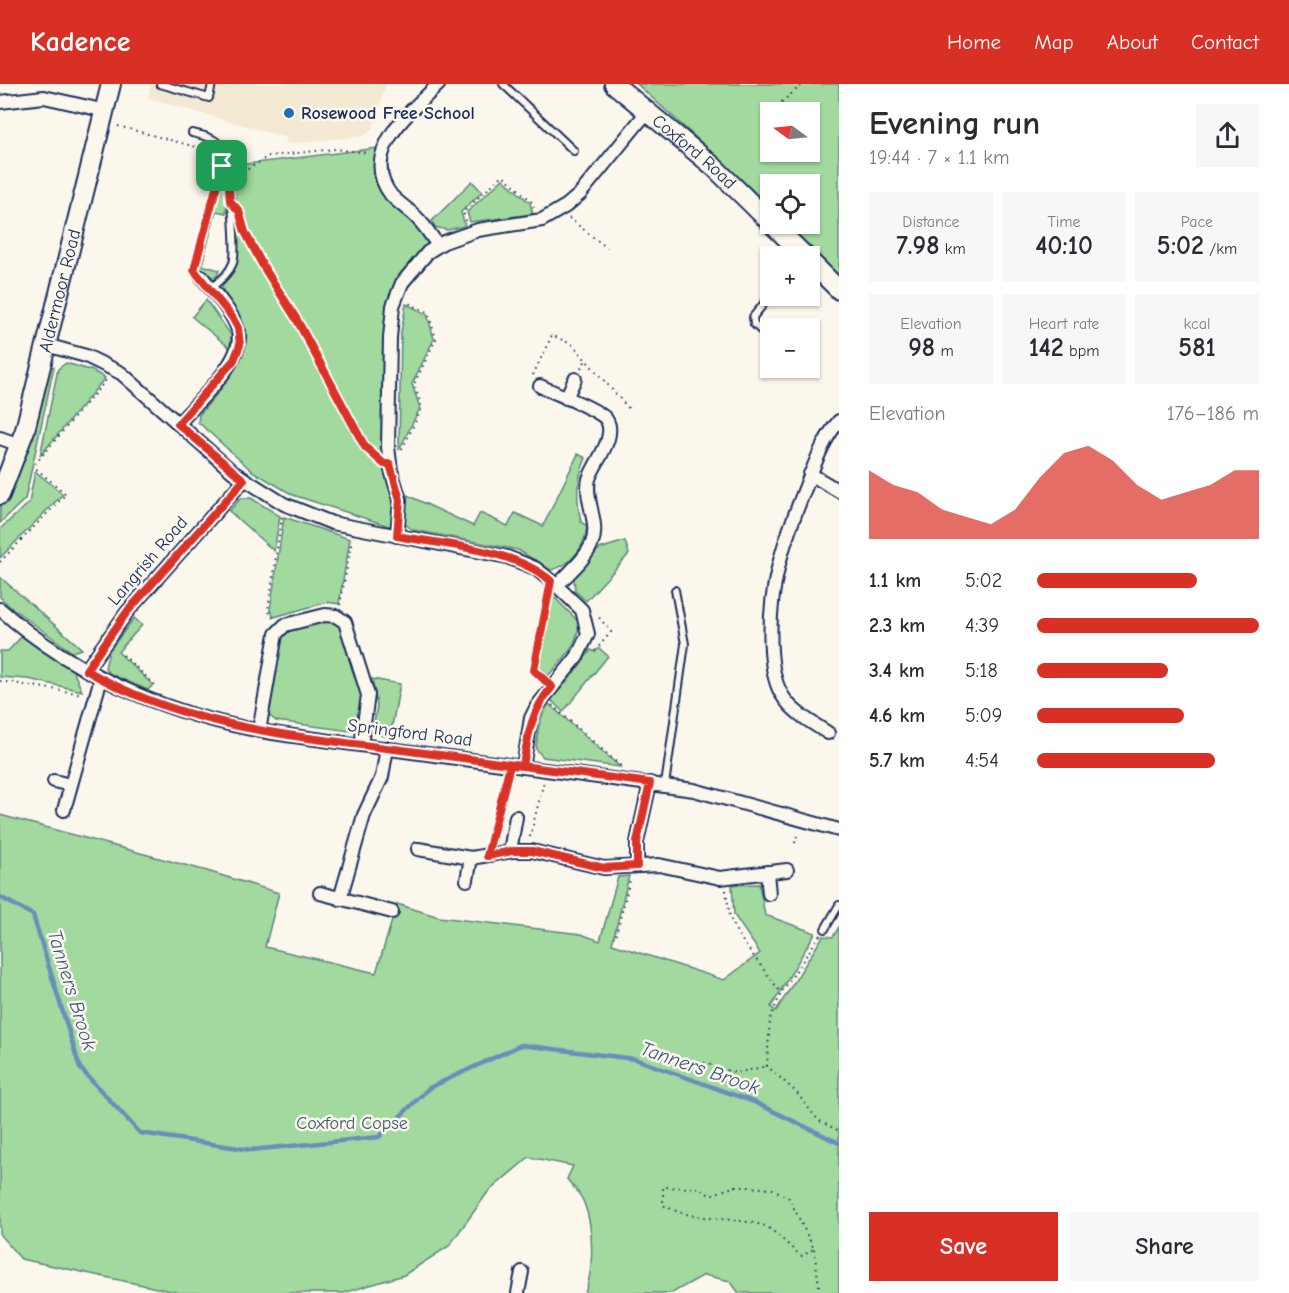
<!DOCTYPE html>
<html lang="en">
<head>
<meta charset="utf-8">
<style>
  body { margin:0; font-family:"Comic Neue",sans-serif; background:#f7f7f7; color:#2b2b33; height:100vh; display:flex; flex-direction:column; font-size:22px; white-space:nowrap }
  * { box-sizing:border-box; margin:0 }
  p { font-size:20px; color:#7c7c81 }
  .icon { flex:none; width:33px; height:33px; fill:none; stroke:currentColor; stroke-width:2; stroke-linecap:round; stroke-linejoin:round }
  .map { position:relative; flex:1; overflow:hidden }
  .side { display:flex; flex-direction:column; background:#fff; width:450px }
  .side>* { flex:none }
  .needle { width:39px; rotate:285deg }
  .controls { position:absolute; left:760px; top:18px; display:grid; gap:12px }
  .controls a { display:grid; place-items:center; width:60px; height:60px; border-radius:0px; background:#fff; box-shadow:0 2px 4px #0004; font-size:30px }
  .pin { position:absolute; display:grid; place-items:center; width:51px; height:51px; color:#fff; margin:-26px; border-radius:12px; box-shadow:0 3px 9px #0006 }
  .round { display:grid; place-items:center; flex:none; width:63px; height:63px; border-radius:0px; background:#f7f7f7 }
  .overview { display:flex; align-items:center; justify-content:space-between; height:102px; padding:0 30px }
  h1 { font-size:33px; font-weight:600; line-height:45px }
  .figures { display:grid; grid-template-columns:repeat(3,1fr); gap:9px; height:102px; padding:6px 30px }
  .figures div { display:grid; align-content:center; border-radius:0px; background:#f7f7f7; text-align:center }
  .figures b { font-size:26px; font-weight:600 }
  .figures small { font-size:16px; font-weight:400 }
  .figures p { font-size:16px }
  .chart { height:168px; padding:12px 30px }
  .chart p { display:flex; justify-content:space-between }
  .chart svg { width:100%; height:108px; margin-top:6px; fill:#d93025; opacity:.7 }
  .action { display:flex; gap:12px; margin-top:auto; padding:12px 30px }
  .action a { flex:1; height:69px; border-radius:0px; background:#d93025; color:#fff; font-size:24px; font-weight:600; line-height:69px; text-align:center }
  .action a+a { background:#f7f7f7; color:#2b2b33 }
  ul { padding:0 30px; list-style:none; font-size:20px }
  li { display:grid; grid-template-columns:96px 72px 1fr; align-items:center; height:45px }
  li i { height:15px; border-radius:8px; background:#d93025 }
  header { display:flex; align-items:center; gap:36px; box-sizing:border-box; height:84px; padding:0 30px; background:#d93025; color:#fff }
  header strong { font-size:28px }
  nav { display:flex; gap:33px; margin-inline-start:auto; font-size:21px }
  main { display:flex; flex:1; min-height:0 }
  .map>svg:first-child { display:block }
  .built { fill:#f4e9d2 }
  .green { fill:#a1d99e; stroke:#5e847e; stroke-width:1.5; fill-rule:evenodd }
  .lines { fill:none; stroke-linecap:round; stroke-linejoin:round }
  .stream { stroke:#688fbb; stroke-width:4.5 }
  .lane-casing { stroke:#1b2f5e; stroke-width:10 }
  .street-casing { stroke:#1b2f5e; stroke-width:16 }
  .secondary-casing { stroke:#1b2f5e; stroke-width:22 }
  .path { stroke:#1b2f5e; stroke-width:2; stroke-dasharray:1.5 4.5; stroke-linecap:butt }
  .lane { stroke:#fbf7ec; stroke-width:6 }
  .street { stroke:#fbf7ec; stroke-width:12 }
  .secondary { stroke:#fbf7ec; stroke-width:18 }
  .route-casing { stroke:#fff; stroke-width:12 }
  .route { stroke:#d93025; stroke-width:8 }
  .poi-dot { fill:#1f6fb2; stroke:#fbf7ec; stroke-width:2 }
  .labels { text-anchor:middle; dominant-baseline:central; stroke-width:5; stroke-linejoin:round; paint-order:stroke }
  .poi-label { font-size:18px; font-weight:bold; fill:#1b2f5e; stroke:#fbf7ec; text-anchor:start }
  .street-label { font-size:18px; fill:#1b2f5e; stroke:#fbf7ec }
  .park-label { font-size:18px; fill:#3c5a6e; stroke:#fbf7ec }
  .water-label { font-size:20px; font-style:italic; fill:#3b5785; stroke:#fbf7ec }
</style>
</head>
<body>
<header>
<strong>Kadence</strong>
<nav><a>Home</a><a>Map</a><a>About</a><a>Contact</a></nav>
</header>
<main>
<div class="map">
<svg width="839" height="1209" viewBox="0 0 839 1209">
  <rect width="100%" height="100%" fill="#fbf7ec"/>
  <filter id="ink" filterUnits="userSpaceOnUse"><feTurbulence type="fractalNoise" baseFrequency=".0167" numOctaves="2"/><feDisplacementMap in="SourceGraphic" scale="12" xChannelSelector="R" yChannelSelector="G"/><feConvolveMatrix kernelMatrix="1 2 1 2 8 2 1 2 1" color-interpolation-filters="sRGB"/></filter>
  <g filter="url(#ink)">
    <path class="built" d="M151,0H386L373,44L364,52L286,60L287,54L148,14Z"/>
    <g class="green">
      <path d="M637,0H839V195L783,140H810V100H771V127L717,73ZM771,28H810V68H771Z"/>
      <path d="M377,64C368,110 395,125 428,151L431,157C408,184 396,191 386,228L397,422L395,438L389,442L293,411L252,387L198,338L199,331C223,302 254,274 240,234C235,221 224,216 222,202L234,187L238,166L230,82Z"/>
      <path d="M223,86L227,112L226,129L216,127L202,181L219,186L217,192C210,194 201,191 196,185Z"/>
      <path d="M503,95L530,119L533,130L470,138L467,128Z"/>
      <path d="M472,97L482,108L461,128L465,142L447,146L435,143L432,137Z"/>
      <path d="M206,216L231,251L230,264L192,233Z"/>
      <path d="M406,220L427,230L434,255L412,300L420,324L399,366L401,248Z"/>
      <path d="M66,279L93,287L105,294L40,372L58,285Z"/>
      <path d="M47,282L54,283L25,415L0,439V423Z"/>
      <path d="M578,370L586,374C576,397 576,413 581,438L587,442C585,463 572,481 551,486L518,466L413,446L405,440L407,411L473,442L480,429L508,442L515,429L543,442Z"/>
      <path d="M35,387L63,410L0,474V445L29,419Z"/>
      <path d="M241,414H251L280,432L274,467L229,427Z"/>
      <path d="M284,433L350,455L339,520L327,518L274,533L270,526Z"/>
      <path d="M625,457L629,470L586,517L575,507L574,494L599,465Z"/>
      <path d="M0,493L82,565L72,568L8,521L0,513Z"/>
      <path d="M550,509L578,537C581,561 560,578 546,594L536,586Z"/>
      <path d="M134,534L142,541L118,568L153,601L148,606L110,590L105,584L109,567Z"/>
      <path d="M329,536L340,541L345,550L362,611L358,648L276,637L266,629L277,557L285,547Z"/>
      <path d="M23,551L71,582L82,607L28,595L0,593V567H8Z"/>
      <path d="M599,564L608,572L563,628L551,616L591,566L595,568Z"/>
      <path d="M372,595L400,600L390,653L380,651L373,644L377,622Z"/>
      <path d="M549,620L620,683L543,673L536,665C537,649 539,633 549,620Z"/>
      <path d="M0,731L207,787L279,809L265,863L376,889L397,820L439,833L581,850L600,857L618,793L629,792L612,860L724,896L760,869L734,831L732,801L759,800L765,831L815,849L771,923L776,927L823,852L833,853L839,843V1209H739L730,1197L704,1191L672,1209H585C594,1185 594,1143 584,1119C581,1110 573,1103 567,1095L573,1082L529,1073L488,1108L449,1162L404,1191L343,1209H180L21,1175L0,1151Z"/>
    </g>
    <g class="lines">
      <path class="stream" d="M0,813L33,831L80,984L140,1049L251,1066L379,1053L429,1004L521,961L635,975L754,1018L839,1059"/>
      <g class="lane-casing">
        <g id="lane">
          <path d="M160,0L209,14L212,0"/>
          <path d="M503,0L574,67"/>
          <path d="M192,49C201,51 212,53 218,59C229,70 238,165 233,179C229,190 219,197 211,204"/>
          <path d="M771,256L754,240L753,233L771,211"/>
          <path d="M665,701L685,560L675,506"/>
          <path d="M825,845L839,821"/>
        </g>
      </g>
      <g class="street-casing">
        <g id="street">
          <path d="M0,18L44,13L106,27"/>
          <path d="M438,161C431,152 426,143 418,135C410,126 399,120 391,111C358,68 411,27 439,0"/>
          <path d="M46,261L86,272L121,289L233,388L284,420L332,439L507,473L535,484L557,502L582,526L588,550L577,573L537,622L531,634L523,683"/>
          <path d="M540,302C553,308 599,326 606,335C618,352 594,379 589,395C584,417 600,438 592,459C586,475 568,489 557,502"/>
          <path d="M566,314L575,295"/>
          <path d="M178,340C196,319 247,275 238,246C232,227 214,209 202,193"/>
          <path d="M0,354L20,361"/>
          <path d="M810,390L839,407"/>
          <path d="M397,452L400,416L391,386L388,363L390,254L393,222L402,199L428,168L444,158L478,146L542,136L566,122L580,110L647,28"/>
          <path d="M0,525C80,596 181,636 286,651L694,706L839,746"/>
          <path d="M86,586L127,528L244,396"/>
          <path d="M259,647L276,550L285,541L325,531L336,532L345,538L368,611L361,661"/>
          <path d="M828,649C811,638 792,628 782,611C774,598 772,582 771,567C767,505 783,459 806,402C815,379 823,356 839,337"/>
          <path d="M54,697L70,701"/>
          <path d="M64,726L101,594"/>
          <path d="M418,765L471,774L512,767H532L604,784L659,781L720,794L787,786"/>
          <path d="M510,767L516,733"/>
          <path d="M637,782V758L650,699"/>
          <path d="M767,788L769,810"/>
          <path d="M467,796L471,774"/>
          <path d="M320,809L392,828"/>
          <path d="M340,815L364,731L382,693L387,664"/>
          <path d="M518,1209L522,1188"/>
        </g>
      </g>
      <g class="secondary-casing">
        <g id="secondary">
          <path id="s1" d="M614,0L713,82L771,139"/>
          <path d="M772,140L805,172"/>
          <path d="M810,177L839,206"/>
          <path id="s2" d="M0,411L25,346L111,0"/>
        </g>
      </g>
      <g class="path">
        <path d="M777,22L803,0"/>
        <path d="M118,42L211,67"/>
        <path d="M237,90H240L269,72L335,65L369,69"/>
        <path d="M569,134L607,164"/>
        <path d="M466,137L463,128L503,91L532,118L534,125"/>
        <path d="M245,146L365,363L376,374"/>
        <path d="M195,181L218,97"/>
        <path d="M581,284L586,276L630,326"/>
        <path d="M533,291L552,251L573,261L586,276"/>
        <path d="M402,365L422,324L414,300L436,255L428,228L408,219"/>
        <path d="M35,380L107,295"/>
        <path d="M0,478L66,410L34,383"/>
        <path d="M340,521L352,456"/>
        <path d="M273,534L268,526L282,432"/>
        <path d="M595,567L611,548L597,531"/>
        <path d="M123,571L155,601L153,603"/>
        <path d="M543,595L534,586L548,510"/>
        <path d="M0,597L83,610"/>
        <path d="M552,621L622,683"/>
        <path d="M530,753L544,697"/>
        <path d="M491,757L507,692"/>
        <path d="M795,759L798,748"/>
        <path d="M726,806L730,834L738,851L781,909"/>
        <path d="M616,851L630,796"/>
        <path d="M820,851L781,909L770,935L767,982L796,1008L818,1036L839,1047"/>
        <path d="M698,977L736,989L767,982"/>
        <path d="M736,1102L773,1105L789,1114L814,1165L802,1172C791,1165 772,1143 762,1141C729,1132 693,1138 663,1121V1103L697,1104L710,1111Z"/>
        <path d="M814,1165L820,1209"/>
      </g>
      <use href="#lane" class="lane"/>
      <use href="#street" class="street"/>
      <use href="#secondary" class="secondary"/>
    </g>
  </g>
  <g class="lines" filter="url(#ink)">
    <g class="route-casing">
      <path id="route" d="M222,82L194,186L232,233L238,244L240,261L234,276L178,340L244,396L127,528L86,586C183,643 292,652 402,666C485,677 567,688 650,699L637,758V782L604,784L532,767H512L487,772L510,681L523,682C528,651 531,627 552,603L534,586L551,497C514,465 445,461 397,452L400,416L390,380H384L365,363L297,236L263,182L245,148L239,127L230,117L228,88L222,82"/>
    </g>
    <use href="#route" class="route"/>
  </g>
  <circle class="poi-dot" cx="289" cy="29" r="6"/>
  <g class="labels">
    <g class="poi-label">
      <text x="301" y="29">Rosewood Free School</text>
    </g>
    <g class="street-label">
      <text stroke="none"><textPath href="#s1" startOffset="105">Coxford Road</textPath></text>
      <text stroke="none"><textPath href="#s2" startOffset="213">Aldermoor Road</textPath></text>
      <text transform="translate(148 477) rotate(-49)">Langrish Road</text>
      <text transform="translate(410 649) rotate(7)">Springford Road</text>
    </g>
    <g class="park-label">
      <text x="352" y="1039">Coxford Copse</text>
    </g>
    <g class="water-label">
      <text transform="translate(72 906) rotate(73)">Tanners Brook</text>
      <text transform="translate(700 984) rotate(19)">Tanners Brook</text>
    </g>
  </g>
</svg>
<div class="controls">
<a><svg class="needle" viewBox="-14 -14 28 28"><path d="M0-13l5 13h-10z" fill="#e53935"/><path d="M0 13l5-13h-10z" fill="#7c7c81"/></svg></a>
<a><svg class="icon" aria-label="locate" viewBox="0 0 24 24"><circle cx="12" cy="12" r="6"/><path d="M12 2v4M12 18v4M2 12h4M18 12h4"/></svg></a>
<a>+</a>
<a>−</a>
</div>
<div class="pin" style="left:222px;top:82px;background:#1e9e55"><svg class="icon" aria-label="arrive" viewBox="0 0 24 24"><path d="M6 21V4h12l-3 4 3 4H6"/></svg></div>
</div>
<section class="side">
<div class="overview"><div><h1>Evening run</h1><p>19:44 · 7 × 1.1 km</p></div><a class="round"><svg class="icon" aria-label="share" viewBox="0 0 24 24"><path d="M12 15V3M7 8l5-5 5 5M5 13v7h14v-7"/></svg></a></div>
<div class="figures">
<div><p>Distance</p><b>7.98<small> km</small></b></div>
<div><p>Time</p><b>40:10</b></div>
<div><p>Pace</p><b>5:02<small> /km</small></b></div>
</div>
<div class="figures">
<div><p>Elevation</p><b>98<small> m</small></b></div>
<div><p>Heart rate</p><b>142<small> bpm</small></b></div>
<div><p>kcal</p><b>581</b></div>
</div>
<div class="chart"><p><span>Elevation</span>176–186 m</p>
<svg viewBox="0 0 160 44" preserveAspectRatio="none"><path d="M0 44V16L10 22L20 25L30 32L40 35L50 38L60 32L70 19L80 9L90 6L100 12L110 22L120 28L130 25L140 22L150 16L160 16V44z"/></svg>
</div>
<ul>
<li><b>1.1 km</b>5:02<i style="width:72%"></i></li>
<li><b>2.3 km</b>4:39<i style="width:100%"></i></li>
<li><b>3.4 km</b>5:18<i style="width:59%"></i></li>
<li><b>4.6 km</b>5:09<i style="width:66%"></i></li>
<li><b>5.7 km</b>4:54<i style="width:80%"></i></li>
</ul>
<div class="action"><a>Save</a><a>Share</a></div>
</section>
</main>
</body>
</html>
